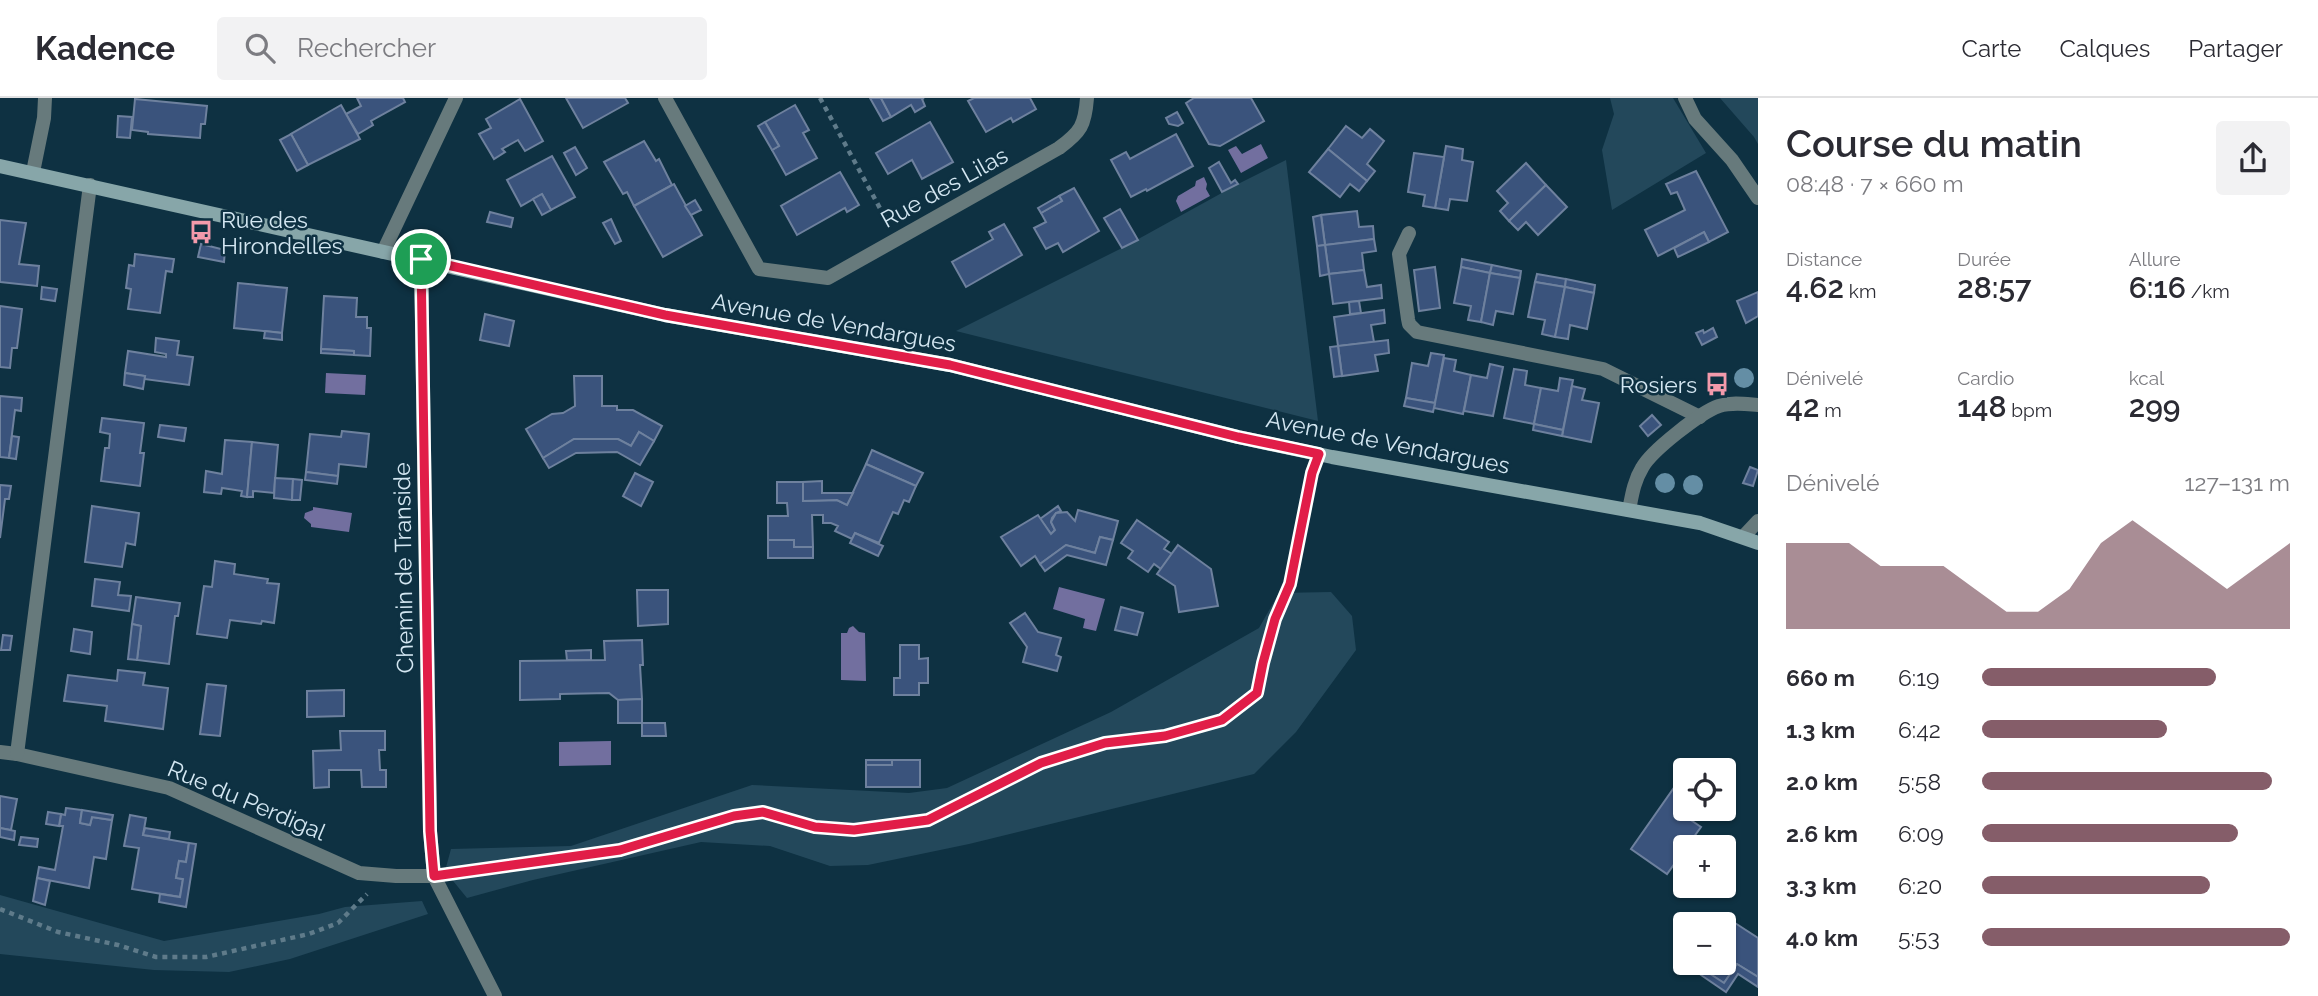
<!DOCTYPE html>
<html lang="fr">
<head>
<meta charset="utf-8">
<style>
  body { margin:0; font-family:Raleway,sans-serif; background:#f2f2f3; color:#2b2b33; height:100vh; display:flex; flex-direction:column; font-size:26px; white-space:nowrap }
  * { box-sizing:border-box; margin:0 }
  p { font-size:23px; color:#7c7c81 }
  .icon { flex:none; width:38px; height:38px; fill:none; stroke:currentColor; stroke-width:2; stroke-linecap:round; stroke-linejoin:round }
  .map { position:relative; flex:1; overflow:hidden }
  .panel { display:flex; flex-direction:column; background:#fff; width:560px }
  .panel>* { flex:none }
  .buttons { position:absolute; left:1673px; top:660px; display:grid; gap:14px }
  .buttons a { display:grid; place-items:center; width:63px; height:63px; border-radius:7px; background:#fff; box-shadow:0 2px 5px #0004; font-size:35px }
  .pin { position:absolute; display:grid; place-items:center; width:60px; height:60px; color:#fff; margin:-30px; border:4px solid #fff; border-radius:50%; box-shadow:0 2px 7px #0007 }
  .round { display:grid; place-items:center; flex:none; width:74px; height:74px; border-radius:7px; background:#f2f2f3 }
  .headline { display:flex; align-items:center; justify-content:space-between; height:119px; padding:0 28px }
  h1 { font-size:38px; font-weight:600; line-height:52px }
  .figures { display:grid; grid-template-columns:repeat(3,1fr); gap:10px; height:119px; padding:7px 28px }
  .figures div { display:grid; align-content:center }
  .figures b { font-size:30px; font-weight:600 }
  .figures small { font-size:19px; font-weight:400 }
  .figures p { font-size:19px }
  .chart { height:196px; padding:14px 28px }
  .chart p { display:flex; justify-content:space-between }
  .chart svg { width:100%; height:126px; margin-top:7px; fill:#855d69; opacity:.7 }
  ul { padding:0 28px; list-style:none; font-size:23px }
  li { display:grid; grid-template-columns:112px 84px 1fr; align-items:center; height:52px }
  li i { height:18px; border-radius:9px; background:#855d69 }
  header { display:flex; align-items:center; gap:42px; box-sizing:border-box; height:98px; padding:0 35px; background:#fff; border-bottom:2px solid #e1e1e2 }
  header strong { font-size:33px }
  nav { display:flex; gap:38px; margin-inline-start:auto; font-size:24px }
  .search { width:490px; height:63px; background:#f2f2f3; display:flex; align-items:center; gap:18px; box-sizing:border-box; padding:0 24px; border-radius:7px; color:#7c7c81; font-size:26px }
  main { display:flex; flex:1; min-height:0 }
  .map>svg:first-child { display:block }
  .green { fill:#23485b }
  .water { fill:#726f9f }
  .building { fill:#3a537c; stroke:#6e819e; stroke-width:2 }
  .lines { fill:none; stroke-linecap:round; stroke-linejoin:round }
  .path { stroke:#5f7b8a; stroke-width:4.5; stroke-dasharray:5 5; stroke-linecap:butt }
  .street { stroke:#677a7c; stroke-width:14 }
  .secondary { stroke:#87a6a9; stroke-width:14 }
  .tree { fill:#648ea5 }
  .route-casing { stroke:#fff; stroke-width:14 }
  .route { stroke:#e11d48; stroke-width:9 }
  .labels { text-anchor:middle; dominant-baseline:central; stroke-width:5; stroke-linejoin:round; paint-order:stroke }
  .street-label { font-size:23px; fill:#d4e7f2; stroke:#0e3142 }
  .poi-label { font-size:23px; fill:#d4e7f2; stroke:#0e3142; text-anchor:start }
</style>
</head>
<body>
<header>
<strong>Kadence</strong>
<div class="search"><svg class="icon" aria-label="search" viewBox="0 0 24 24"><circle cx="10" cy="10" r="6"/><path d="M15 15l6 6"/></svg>Rechercher</div>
<nav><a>Carte</a><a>Calques</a><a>Partager</a></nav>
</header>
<main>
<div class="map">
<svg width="1758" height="898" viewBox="0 0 1758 898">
  <rect width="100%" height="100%" fill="#0e3142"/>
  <g class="green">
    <path d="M1610,0H1673L1706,55L1612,112L1602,52L1614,16Z"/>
    <path d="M1720,0H1758V46L1754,39Z"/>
    <path d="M1286,62L1318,323L956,233L1122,150L1238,86Z"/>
    <path d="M1331,494L1352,518L1356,552L1296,634L1254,676L969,746L868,767L830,768L770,748L701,744L533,782L467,800L445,773L451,751L571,748L752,687L909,695L947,690L1111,614L1259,530L1279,495Z"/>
    <path d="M0,797L164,843L319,816L345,809L422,803L428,816L290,861L229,874L154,872L0,856Z"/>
  </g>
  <g class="water">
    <path d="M1261,46L1268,60L1241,75L1228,52L1236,48L1242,56Z"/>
    <path d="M1204,79L1207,86L1206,91L1210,98L1181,114L1176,103L1178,98L1195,88L1196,83Z"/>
    <path d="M326,275L366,277L365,297L325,295Z"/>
    <path d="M313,409L352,415L349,434L311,429V426L304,420L305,415L313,412Z"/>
    <path d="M1059,489L1105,501L1096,533L1083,530L1085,521L1053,511Z"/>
    <path d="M853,528L859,534L865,535L866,583L841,582V535H847L849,530Z"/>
    <path d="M611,643V667L559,668V644Z"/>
  </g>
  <g class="building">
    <path d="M357,0H403L405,4L371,23L373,27L358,36L346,16L361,8Z"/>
    <path d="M566,0H625L628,5L583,30Z"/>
    <path d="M870,0H881L891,19L883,23Z"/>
    <path d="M881,0H924L922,1L925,8L915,14L911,7L891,19Z"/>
    <path d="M974,0H1030L1036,11L1013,24L1011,20L986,34L968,3Z"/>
    <path d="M1194,0H1251L1264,23L1220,48L1209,46L1186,5Z"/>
    <path d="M135,1L207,8L205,26H201L200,40L148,36V34L132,32Z"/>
    <path d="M520,1L543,43L525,53L518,42L502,51L505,54L494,61L479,36L491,30L486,21Z"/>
    <path d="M341,7L360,41L308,67L291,36Z"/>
    <path d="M795,7L809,32L803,35L817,60L786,77L772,52L779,48L765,24Z"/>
    <path d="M1177,14L1183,25L1178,28L1169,26L1166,20Z"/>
    <path d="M118,18L132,19L130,40L117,39Z"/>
    <path d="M765,24L779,48L772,52L758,28Z"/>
    <path d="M930,24L953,64L922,81L912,62L888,76L876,55Z"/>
    <path d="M1346,28L1362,40L1370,31L1384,43L1367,66L1375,73L1367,83L1328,51Z"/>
    <path d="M291,36L308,67L297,73L280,42Z"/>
    <path d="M1176,36L1193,68L1147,93L1146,91L1131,99L1111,62L1126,54L1130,61Z"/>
    <path d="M644,43L656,63L659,61L672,87L634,108L627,94L623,96L604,64Z"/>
    <path d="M1446,48L1463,51L1462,62L1473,64L1467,103L1450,101L1448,112L1435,110Z"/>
    <path d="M575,49L587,70L576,77L564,55Z"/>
    <path d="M1328,51L1367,83L1359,93L1350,86L1340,99L1309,74Z"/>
    <path d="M1414,55L1444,59L1435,110L1423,108L1425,97L1408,94Z"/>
    <path d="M552,58L575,99L551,112L542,96L521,108L507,82Z"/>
    <path d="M1219,64L1231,85L1235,82L1238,86L1222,94L1209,70Z"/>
    <path d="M1526,65L1546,87L1509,123L1500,113L1508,105L1497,93Z"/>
    <path d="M1696,73L1728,134L1709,144L1704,134L1658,158L1645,132L1685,112L1677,94L1671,96L1666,86Z"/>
    <path d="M840,74L859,107L847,114L845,110L797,137L781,108Z"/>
    <path d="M674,86L702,137L663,159L634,108Z"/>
    <path d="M1546,87L1567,109L1538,137L1526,124L1518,132L1509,123Z"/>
    <path d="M1074,90L1099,133L1063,154L1058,145L1046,151L1034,130L1046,124L1041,115L1062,103L1059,98Z"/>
    <path d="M542,96L551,112L542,117L533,101Z"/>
    <path d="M1059,98L1062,103L1041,115L1038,110Z"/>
    <path d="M695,102L701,112L691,117L685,108Z"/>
    <path d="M1120,111L1138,142L1122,150L1104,120Z"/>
    <path d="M1357,113L1359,129L1373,128L1374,141L1325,147L1321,117Z"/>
    <path d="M490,114L513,120L511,129L487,124Z"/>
    <path d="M1321,117L1325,147L1317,148L1313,119Z"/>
    <path d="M611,121L621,143L615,146L603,125Z"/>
    <path d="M0,122L26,125L19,166L39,168L37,188L0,184Z"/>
    <path d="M1004,126L1022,157L966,189L952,164L993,141L989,134Z"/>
    <path d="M1704,134L1709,144L1678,159L1674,150Z"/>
    <path d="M1374,141L1376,153L1362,155L1364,172L1329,176L1325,147Z"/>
    <path d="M201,146L225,152L224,164L198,159Z"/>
    <path d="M1325,147L1329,176L1320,178L1317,148Z"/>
    <path d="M135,156L174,161L172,174L166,173L160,215L128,211L131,191L126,190L129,167L134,168Z"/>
    <path d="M1462,161L1492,167L1490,175L1461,169Z"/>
    <path d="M1492,167L1521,173L1520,180L1490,175Z"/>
    <path d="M1435,169L1440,210L1419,213L1414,172Z"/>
    <path d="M1461,169L1490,175L1481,224L1468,222L1471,208L1454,205Z"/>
    <path d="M1364,172L1367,189L1381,187L1382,200L1333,206L1329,176Z"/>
    <path d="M1490,175L1520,180L1513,216L1496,213L1493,227L1481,224Z"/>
    <path d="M1537,176L1566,181L1565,189L1535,184Z"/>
    <path d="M1566,181L1595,187L1594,195L1565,189Z"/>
    <path d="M1535,184L1565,189L1555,239L1542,236L1545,222L1528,219Z"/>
    <path d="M238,185L287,190L282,235L234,230Z"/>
    <path d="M42,189L57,191L55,203L41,201Z"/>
    <path d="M1565,189L1594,195L1587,231L1570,227L1568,241L1555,239Z"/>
    <path d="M1758,194V218L1746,225L1737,203Z"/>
    <path d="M324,198L357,200L356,219H367V230H371L370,258L354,257V253L321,251Z"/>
    <path d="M1359,203L1361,215L1350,216L1349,204Z"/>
    <path d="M0,208L22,211L17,250H12L10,270L0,269Z"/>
    <path d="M1384,212L1385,225L1371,227L1374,244L1338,248L1334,219Z"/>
    <path d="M485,216L514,223L509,248L480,242Z"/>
    <path d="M1713,230L1717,239L1702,247L1696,235L1703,232L1704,235Z"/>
    <path d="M265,233L282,235V242L264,240Z"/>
    <path d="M156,240L179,243L177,257L193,259L189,287L144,281L145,278L125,275L128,253L166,259V256L155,254Z"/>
    <path d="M1388,242L1389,255L1375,257L1378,273L1342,278L1338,248Z"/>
    <path d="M1338,248L1342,278L1334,279L1330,249Z"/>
    <path d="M321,251L354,253V257L321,255Z"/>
    <path d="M1431,255L1444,257L1435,305L1406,300L1412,265L1428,268Z"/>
    <path d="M1444,260L1456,262L1454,273L1471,277L1463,316L1434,310Z"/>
    <path d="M1490,266L1503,269L1493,318L1464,313L1471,277L1487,280Z"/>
    <path d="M1514,271L1527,273L1525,287L1541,290L1534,326L1504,320Z"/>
    <path d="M125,275L145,278L143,291L124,287Z"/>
    <path d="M574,278H602V308H617V312H633L662,328L654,343L639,334L631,348L618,341H574L543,360L526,331L552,316L563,315L575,308Z"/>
    <path d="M1560,280L1573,282L1563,332L1534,326L1541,290L1558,293Z"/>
    <path d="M1572,288L1585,291L1582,302L1599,305L1591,344L1562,338Z"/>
    <path d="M0,298L22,300L21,313L15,312L9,360L0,359Z"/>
    <path d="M1406,300L1435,305L1433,314L1404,308Z"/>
    <path d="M1652,317L1661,327L1648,338L1640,328Z"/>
    <path d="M102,320L144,325L140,355H144L140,388L101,383L105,350H109L110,336L100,334Z"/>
    <path d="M1534,326L1563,332L1562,338L1533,332Z"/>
    <path d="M160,327L186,330L184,343L158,339Z"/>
    <path d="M342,333L369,336L366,369L339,366L338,378L306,374L310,336L341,339Z"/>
    <path d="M639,334L654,343L640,367L617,354L576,355L549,370L543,360L574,341H618L631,348Z"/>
    <path d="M12,338L19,339L16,361L9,360Z"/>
    <path d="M225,342L252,344L247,399L241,398L242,393L222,390L221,396L204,394L206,373L222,376Z"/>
    <path d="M252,344L278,347L274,395L253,393V399H247Z"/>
    <path d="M872,352L923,375L916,388L866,366Z"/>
    <path d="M866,366L916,388L909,404L904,402L898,416L893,414L879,445L855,435L852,441L835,433L838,428L831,425H823V417H812L813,449H794V442H768V418H788L787,405H777V384H803V403L837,402L847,407Z"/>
    <path d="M1750,369L1758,372L1753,388L1743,385Z"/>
    <path d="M306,374L338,378L337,386L305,382Z"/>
    <path d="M635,375L653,384L641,408L623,398Z"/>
    <path d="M275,380L293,381L292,402L274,400Z"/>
    <path d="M293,381L302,382L300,402H292Z"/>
    <path d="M822,383V395H853L847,407L837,402L803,403V384Z"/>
    <path d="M0,387L11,388L9,401H5L0,440Z"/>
    <path d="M92,408L139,415L135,447L126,445L122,469L85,464Z"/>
    <path d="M1058,408L1061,413L1056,415L1052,420L1051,424L1055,432L1051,436L1040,421Z"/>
    <path d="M1078,412L1118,423L1113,442L1100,439L1095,455L1066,447L1040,466L1035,458L1021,468L1001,439L1038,417L1051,436L1055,432L1051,424L1056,415L1067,414L1075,423Z"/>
    <path d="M1137,422L1169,444L1164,451L1172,456L1161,471L1154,466L1148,474L1128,460L1133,453L1121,445Z"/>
    <path d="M855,435L883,448L878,458L850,445Z"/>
    <path d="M1100,439L1113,442L1106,467L1067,457L1045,473L1040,466L1066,447L1095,455Z"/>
    <path d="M768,442H794V449H813V460H768Z"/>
    <path d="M1178,447L1211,471L1218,508L1179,514L1175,488L1157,476Z"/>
    <path d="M215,463L235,466L234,476L268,481L267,485L279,486L274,525L262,523L261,526L230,522L227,540L197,536L204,488L212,489Z"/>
    <path d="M95,481L120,484L118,497L131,498L129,513L92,508Z"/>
    <path d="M637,492H668V526L638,528Z"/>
    <path d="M136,499L180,505L178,518H175L169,566L137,562L141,528L132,526Z"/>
    <path d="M1121,509L1143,515L1137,537L1115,532Z"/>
    <path d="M1025,515L1038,534L1061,540L1056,557L1061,559L1057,573L1023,564L1027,549L1010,525Z"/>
    <path d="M132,526L141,528L137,562L128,561Z"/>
    <path d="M74,531L92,534L90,556L71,553Z"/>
    <path d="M3,537L12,538L10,552H1Z"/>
    <path d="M642,542L643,567H640L642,601L618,602L609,595L560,596V601L520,602V563L605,562L604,543Z"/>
    <path d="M900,547H919V561L928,560V585H919V597H894V580H900Z"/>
    <path d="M591,552V562H567L566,553Z"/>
    <path d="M118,572L145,575L143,587L168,590L163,631L105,623L107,608L64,603L68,577L117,583Z"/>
    <path d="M207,586L226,588L220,638L200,636Z"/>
    <path d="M344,592V618L307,619V593Z"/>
    <path d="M642,601V625H618V602Z"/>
    <path d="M642,625H665L666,638H642Z"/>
    <path d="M340,633H385V652H379L380,672H386V689H362L361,672H329V689L314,690L313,653L341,652Z"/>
    <rect x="866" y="662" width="26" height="5"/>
    <path d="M892,662H920V689H866V667H892Z"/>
    <path d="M1678,684L1685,689V705L1679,714L1701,729L1667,776L1631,751Z"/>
    <path d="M0,698L17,701L11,732L0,730Z"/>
    <path d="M66,710L82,712L80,725L90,727L92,719L112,722L106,761L94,759L89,790L37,780L39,769L55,772L63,728H59L61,716L65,717Z"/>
    <path d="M82,712L113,717L112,722L92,719L90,727L80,725Z"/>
    <path d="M48,714L61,716L59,728L46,726Z"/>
    <path d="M130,717L146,720L143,737L189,745L186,764L179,763L176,780L183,781L180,799L132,791L139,750L124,748Z"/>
    <path d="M0,730L15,733L14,742L0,739Z"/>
    <path d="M145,730L170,734L169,741L143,737Z"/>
    <path d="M21,739L38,741L37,749L19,747Z"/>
    <path d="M189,745L196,746L186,809L159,804L160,796L180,799L183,781L176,780L179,763L186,764Z"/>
    <path d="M37,780L50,783L45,807L33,803Z"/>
    <path d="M1735,825L1758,840V879L1737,866L1724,885L1704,872L1709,864H1724V843Z"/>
    <path d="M1737,866L1758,879V889L1738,876L1726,894L1701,877L1704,872L1724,885Z"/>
  </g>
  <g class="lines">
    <g class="path">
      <path d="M820,0L888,125"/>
      <path d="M452,775L620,752L734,718L763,714L815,729L854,732L928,722L1041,665L1105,645L1165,638L1222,622L1257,595L1263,565L1275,521L1290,486L1313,373"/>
      <path d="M0,811L58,834L118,847L156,859H206L309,836L338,825L367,796"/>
    </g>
    <g class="street">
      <path d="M665,0L759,171L828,180L1059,50C1081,34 1085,27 1087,0"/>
      <path d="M1685,0L1695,21L1732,62L1758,100"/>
      <path d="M33,74L44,20L45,0"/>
      <path d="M1409,135L1399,156L1408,221L1409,226L1417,234L1603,271L1700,319"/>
      <path d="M383,154L456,0"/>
      <path d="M421,161L430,733L434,778L495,898"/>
      <path d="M1629,412C1632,397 1634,383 1642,370C1651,353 1701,314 1719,308C1732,304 1745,306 1758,307"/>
      <path d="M1743,439L1758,423"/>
      <path d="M0,654L17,656L169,690L359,775L396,778H434"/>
      <path d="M17,656L90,87"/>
    </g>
    <path class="secondary" d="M0,68L665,217L950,267L1238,339L1332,359L1700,425L1758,445"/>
  </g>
  <g class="tree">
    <circle cx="1744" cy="280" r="10"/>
    <circle cx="1665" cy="385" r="10"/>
    <circle cx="1693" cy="387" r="10"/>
  </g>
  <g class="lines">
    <g class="route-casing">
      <path id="route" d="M421,161L665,217L950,267L1238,339L1319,356L1312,375L1290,486L1275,521L1263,565L1257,595L1222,622L1165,638L1105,645L1041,665L928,722L854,732L815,729L763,714L734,718L620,752L434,778L430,733Z"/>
    </g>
    <use href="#route" class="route"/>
  </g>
  <defs>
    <g id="bus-bare" transform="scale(1.89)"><path d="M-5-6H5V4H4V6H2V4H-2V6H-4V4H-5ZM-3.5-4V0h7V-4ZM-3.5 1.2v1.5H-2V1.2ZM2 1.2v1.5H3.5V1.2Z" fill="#f39aab" stroke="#0e3142" stroke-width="2.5" paint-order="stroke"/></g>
  </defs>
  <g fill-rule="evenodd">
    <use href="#bus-bare" x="201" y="134"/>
    <use href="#bus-bare" x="1717" y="286"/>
  </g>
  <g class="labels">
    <g class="street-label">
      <text transform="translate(944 89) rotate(-29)">Rue des Lilas</text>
      <text transform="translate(834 224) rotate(10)">Avenue de Vendargues</text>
      <text transform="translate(1388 344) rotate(11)">Avenue de Vendargues</text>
      <text transform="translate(403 470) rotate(-91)">Chemin de Transide</text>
      <text transform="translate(247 702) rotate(23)">Rue du Perdigal</text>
    </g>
    <g class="poi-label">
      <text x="221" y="121">Rue des<tspan x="221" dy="26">Hirondelles</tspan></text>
      <text x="1697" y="286" text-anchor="end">Rosiers</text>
    </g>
  </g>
</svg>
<div class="buttons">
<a><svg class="icon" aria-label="locate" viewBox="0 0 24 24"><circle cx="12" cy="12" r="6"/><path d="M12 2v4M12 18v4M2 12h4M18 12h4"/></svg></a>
<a>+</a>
<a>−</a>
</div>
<div class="pin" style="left:421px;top:161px;background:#1e9e55"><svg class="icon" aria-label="arrive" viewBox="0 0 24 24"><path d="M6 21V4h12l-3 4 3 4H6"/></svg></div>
</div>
<section class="panel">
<div class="headline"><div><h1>Course du matin</h1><p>08:48 · 7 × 660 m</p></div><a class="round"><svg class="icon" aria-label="share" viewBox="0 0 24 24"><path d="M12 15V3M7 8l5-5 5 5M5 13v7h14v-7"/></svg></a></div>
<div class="figures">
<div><p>Distance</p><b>4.62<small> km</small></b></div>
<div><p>Durée</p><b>28:57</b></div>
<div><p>Allure</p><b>6:16<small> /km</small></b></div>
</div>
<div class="figures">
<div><p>Dénivelé</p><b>42<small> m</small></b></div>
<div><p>Cardio</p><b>148<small> bpm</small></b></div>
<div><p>kcal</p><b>299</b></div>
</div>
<div class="chart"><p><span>Dénivelé</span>127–131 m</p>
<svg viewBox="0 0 160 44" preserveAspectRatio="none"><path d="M0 44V14L10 14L20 14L30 22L40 22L50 22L60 30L70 38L80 38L90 30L100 14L110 6L120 14L130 22L140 30L150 22L160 14V44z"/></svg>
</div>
<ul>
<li><b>660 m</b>6:19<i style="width:76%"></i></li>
<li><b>1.3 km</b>6:42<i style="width:60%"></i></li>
<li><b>2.0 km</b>5:58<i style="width:94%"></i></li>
<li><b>2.6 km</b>6:09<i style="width:83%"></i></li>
<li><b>3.3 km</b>6:20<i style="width:74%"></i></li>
<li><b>4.0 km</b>5:53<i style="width:100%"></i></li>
</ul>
</section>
</main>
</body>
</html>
